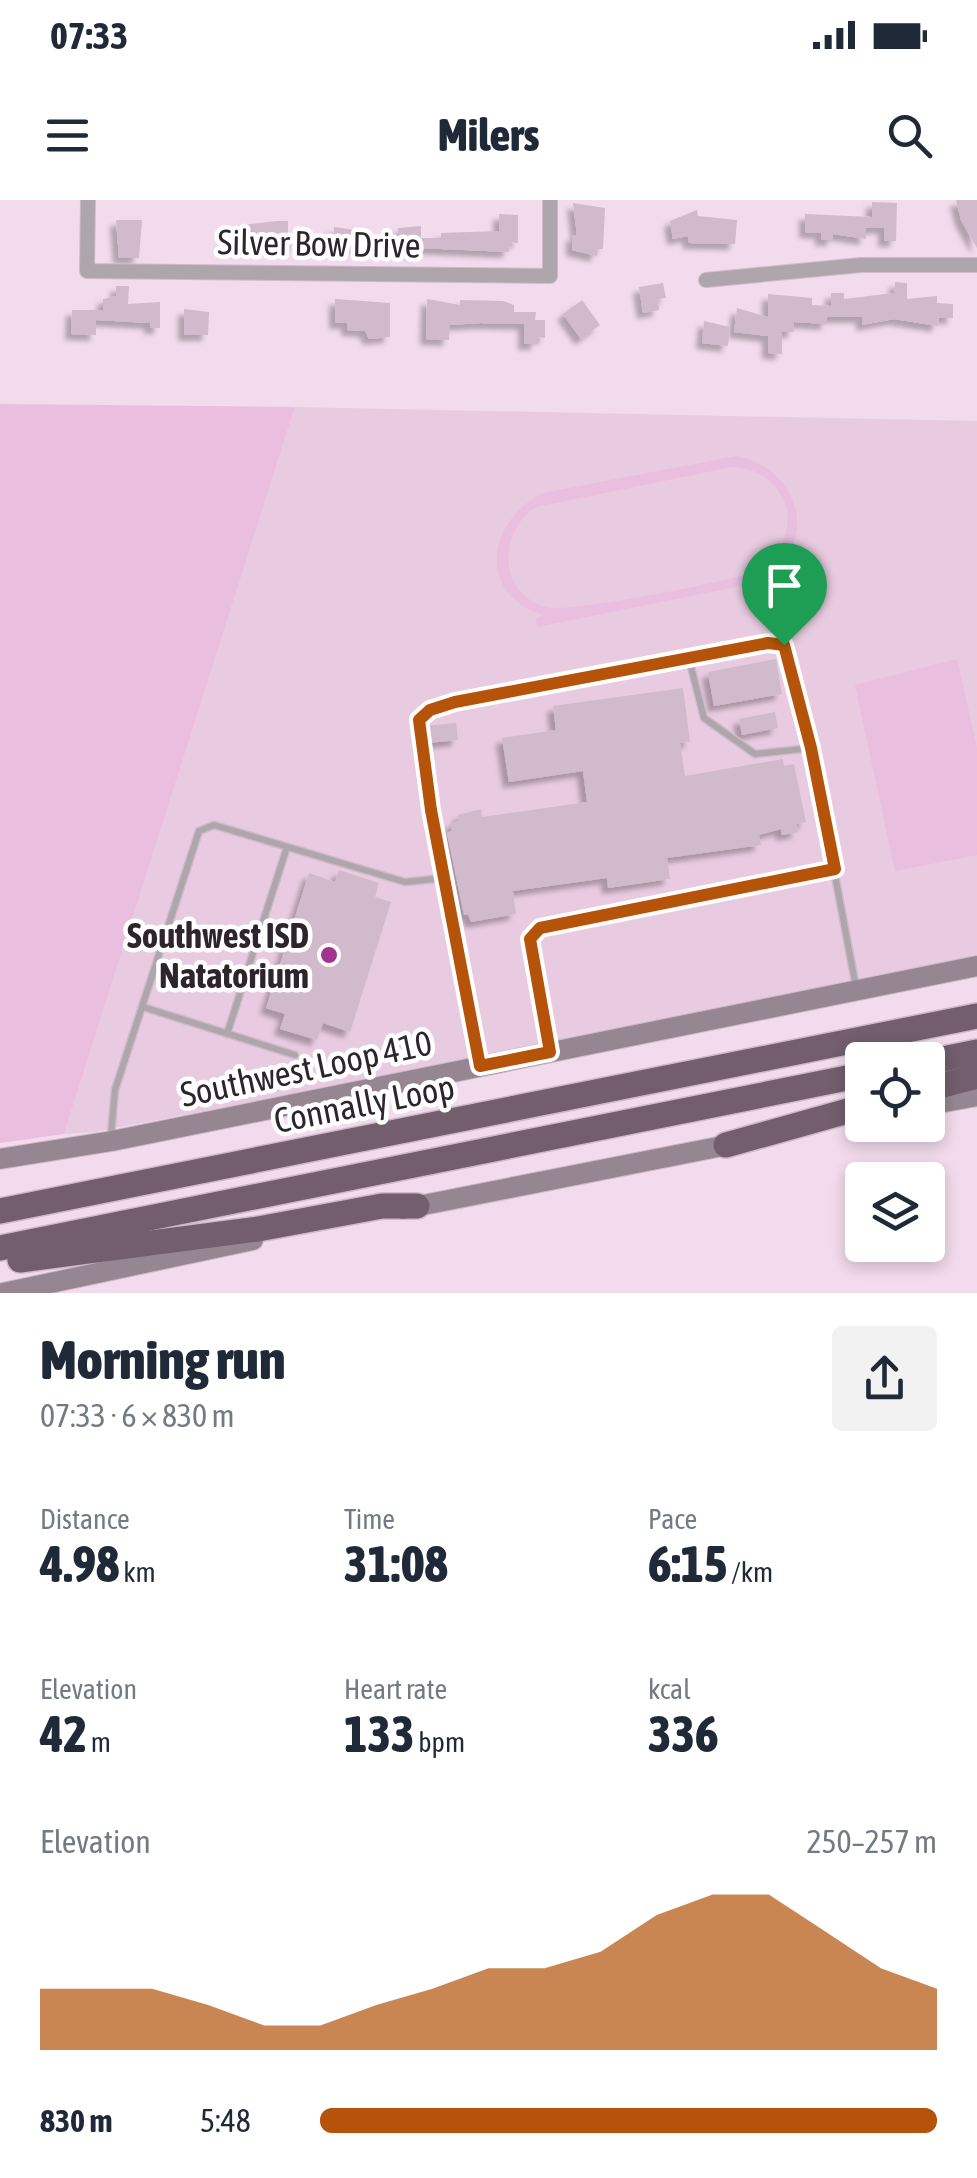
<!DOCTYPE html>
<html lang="en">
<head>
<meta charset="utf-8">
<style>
  body { margin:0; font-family:"Asap Condensed",sans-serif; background:#f2f2f3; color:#1f2937; height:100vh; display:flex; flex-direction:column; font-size:38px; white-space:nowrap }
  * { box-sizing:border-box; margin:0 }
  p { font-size:32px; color:#747a83 }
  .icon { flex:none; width:55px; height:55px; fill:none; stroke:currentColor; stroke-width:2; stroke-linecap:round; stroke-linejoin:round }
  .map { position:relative; height:1093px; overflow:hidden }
  .side { display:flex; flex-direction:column; background:#fff; flex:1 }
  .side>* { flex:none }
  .tools { position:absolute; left:845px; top:842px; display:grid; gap:20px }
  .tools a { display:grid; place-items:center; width:100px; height:100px; border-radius:10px; background:#fff; box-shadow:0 5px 15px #0003; font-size:50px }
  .pin { position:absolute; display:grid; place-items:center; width:85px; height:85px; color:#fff; margin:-102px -42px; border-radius:50% 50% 50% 0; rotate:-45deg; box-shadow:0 0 10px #0007 }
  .pin .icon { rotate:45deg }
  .round { display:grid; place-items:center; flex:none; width:105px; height:105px; border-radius:10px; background:#f2f2f3 }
  .summary { display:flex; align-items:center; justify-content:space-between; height:170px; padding:0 40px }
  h1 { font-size:55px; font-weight:800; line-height:75px }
  .figures { display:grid; grid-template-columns:repeat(3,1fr); gap:15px; height:170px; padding:10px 40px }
  .figures div { display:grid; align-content:center }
  .figures b { font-size:50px; font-weight:800 }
  .figures small { font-size:28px; font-weight:400 }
  .figures p { font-size:28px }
  .chart { height:280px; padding:20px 40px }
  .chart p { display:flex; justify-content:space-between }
  .chart svg { width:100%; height:180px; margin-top:10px; fill:#b45309; opacity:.7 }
  ul { padding:0 40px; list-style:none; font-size:32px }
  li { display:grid; grid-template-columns:160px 120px 1fr; align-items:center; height:75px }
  li i { height:25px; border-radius:12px; background:#b45309 }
  .status { display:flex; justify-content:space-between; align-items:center; height:70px; padding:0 50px; background:#fff; direction:ltr }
  .status svg { height:28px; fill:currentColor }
  header { display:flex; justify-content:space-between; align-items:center; height:130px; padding:0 40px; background:#fff; font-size:45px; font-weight:800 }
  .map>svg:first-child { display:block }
  .built { fill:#e8cbe0 }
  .green { fill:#e9bedf; fill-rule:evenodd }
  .building { fill:#d0bacb; filter:url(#shadow) }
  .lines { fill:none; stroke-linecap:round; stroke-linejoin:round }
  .lane-casing { stroke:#cfbac9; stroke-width:9 }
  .street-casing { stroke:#cfbac9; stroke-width:16 }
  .secondary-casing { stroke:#cfbac9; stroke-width:22 }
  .highway-casing { stroke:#cfbac9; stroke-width:28 }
  .lane { stroke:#afa5ac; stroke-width:6 }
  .street { stroke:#afa5ac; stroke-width:14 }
  .secondary { stroke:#958691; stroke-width:20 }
  .highway { stroke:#725e6d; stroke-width:25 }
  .route-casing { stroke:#fff; stroke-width:20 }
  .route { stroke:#b45309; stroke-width:12 }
  .poi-dot { fill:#a23391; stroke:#fff; stroke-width:4 }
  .labels { text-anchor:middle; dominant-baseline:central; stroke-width:9; stroke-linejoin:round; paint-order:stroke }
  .street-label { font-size:35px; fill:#2e252c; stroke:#fff }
  .poi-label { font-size:35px; font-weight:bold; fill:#2e252c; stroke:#fff; text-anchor:end }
</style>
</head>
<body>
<div class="status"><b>07:33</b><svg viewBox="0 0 49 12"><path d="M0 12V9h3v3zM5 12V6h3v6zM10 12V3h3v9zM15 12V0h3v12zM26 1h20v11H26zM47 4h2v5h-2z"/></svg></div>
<header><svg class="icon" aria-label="menu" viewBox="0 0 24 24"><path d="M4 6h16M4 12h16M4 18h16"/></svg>Milers<svg class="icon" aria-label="search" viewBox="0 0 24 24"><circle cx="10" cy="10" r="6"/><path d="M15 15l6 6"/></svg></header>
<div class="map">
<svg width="977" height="1093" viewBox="0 0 977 1093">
  <defs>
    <filter id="shadow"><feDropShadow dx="-6" dy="6" stdDeviation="2.5" flood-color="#0004"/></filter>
  </defs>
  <rect width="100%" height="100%" fill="#f2dbec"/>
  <path class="built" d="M295,207L977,221V760L531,850L93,932L64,934Z"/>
  <g class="green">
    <path d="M0,204L295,207L64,934L0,943Z"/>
    <path d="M736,256C795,266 822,337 768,374L770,380L537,427L536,418L544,415C476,396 487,320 543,293ZM732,267C759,268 778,282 787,308C790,332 782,355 761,369C743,380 570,412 549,408C499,397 496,333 536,307Z"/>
    <path d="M957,459L977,548V655L895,671L855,485Z"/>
  </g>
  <g class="building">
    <path d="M956,0H977V48L961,20Z"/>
    <path d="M872,2L897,3L896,41H884V28H866V39L833,34V40H821V33L805,32V14L872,17Z"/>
    <path d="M573,3L605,8L603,49H597V56L572,50V35L577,36Z"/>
    <path d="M697,10L698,16L737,20L735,44L689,43L688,36L673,39L670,21Z"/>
    <path d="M499,14L518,15V43L510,42L509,52L419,48V52H410L398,48V28L421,26V38H441V33L499,31Z"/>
    <path d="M116,20H142L139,58H119Z"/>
    <path d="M277,21H288V34H295V44L254,46V50L233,48V26Z"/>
    <path d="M334,27L362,31L361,46H351V52L333,48Z"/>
    <path d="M895,82L907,83V99L937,96V103L953,104V118H939L938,126L894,119L862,125V117H827V124L794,122V132H782V154L768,153V136L734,132L737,108L768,117V94L812,98V105L831,106V93H844V99L894,93Z"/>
    <path d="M663,83L666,98L658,99L659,110L643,113L639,87Z"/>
    <path d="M116,86H129L128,104L160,102V128H150V123L96,120V135L71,134L72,110H103V99L116,96Z"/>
    <path d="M335,99L390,103V137L369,139L365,131L347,130V123H335Z"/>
    <path d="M427,99L460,105V100L503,101L514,105V112H536L535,120H545V138L537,137V144H524V124L480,123L450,125L449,140L426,139Z"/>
    <path d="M582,100L600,125L581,139L563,114Z"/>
    <path d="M184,109L209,112L208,135H184Z"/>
    <path d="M704,121L730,127L728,146L702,143Z"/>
    <path d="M776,459L782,494L714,506L708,472Z"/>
    <path d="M683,488L690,542L680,543L685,576L783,559L784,566L794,564L806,622L796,624L798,632L782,635L781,629L759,635L761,645L667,658L670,679L608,688L607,678L513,691L516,714L471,722L468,714L464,715L447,633L452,631L451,623L459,621L458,615L481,609L482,617L587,602L583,571L509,582L502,538L556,530L553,506Z"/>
    <path d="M775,512L778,528L742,535L739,519Z"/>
    <path d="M456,523L458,540L428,543L425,526Z"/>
    <path d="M339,670L379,683L375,697L391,702L350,832L323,823L317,840L280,829L285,814L266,808L309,673L335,682Z"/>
  </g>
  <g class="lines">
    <g class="lane-casing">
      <g id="lane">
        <path d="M689,459L704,518L755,554L811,548"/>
        <path d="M143,807L295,855"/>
        <path d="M227,834L287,647"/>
        <path d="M550,850L530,739L540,728L835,669"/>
        <path d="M479,861L417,523L429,509L455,502L767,443L784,445L811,548L856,787"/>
        <path d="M111,935L115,890L199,631L214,625L405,682L444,678"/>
      </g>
    </g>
    <g class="street-casing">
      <g id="street">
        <path d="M88,0L87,71L550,76V0"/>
        <path d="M706,80L861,65H977"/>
      </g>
    </g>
    <g class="secondary-casing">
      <g id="secondary">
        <path d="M928,905L977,896"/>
        <path d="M0,959L112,941L977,766"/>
        <path d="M403,1009L738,943"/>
        <path d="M3,1093L253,1040"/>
      </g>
    </g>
    <g class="highway-casing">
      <g id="highway">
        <path d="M928,862L977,852"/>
        <path d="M928,889L977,876"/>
        <path d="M726,945L862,907"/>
        <path d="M0,1011L977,816"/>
        <path d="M0,1048L862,875"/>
        <path d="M20,1060L258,1029L382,1006H417"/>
      </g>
    </g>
    <use href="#lane" class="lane"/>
    <use href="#street" class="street"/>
    <use href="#secondary" class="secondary"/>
    <use href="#highway" class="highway"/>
  </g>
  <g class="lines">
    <g class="route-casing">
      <path id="route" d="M768,443L784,445L811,548L835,669L540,728L530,739L550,852L480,866L431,610L419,520L430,510L455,502Z"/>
    </g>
    <use href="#route" class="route"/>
  </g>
  <circle class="poi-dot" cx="329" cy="755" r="10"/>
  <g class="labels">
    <g class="street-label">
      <text transform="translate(319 43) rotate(1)">Silver Bow Drive</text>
      <text transform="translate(306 868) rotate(-12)">Southwest Loop 410</text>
      <text transform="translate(364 903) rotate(-11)">Connally Loop</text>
    </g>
    <g class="poi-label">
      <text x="309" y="735">Southwest ISD<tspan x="309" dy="40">Natatorium</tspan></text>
    </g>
  </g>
</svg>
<div class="tools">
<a><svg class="icon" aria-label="locate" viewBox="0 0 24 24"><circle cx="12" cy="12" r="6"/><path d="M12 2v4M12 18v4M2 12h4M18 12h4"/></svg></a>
<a><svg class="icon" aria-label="layers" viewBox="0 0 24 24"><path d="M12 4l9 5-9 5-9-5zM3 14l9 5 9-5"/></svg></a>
</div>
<div class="pin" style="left:784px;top:445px;background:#1e9e55"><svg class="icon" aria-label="arrive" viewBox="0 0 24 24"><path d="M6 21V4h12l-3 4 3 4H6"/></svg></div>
</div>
<section class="side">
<div class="summary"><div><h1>Morning run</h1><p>07:33 · 6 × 830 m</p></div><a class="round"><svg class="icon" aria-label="share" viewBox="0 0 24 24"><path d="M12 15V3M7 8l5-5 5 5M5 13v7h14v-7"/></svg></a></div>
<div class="figures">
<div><p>Distance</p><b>4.98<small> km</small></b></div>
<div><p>Time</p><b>31:08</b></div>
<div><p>Pace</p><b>6:15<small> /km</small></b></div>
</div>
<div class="figures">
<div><p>Elevation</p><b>42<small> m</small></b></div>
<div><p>Heart rate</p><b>133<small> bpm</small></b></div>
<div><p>kcal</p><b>336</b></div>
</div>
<div class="chart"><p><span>Elevation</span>250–257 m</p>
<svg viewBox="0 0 160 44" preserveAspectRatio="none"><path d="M0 44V29L10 29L20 29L30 33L40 38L50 38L60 33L70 29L80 24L90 24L100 20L110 11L120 6L130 6L140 15L150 24L160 29V44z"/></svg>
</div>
<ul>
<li><b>830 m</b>5:48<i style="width:100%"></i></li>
</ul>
</section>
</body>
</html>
